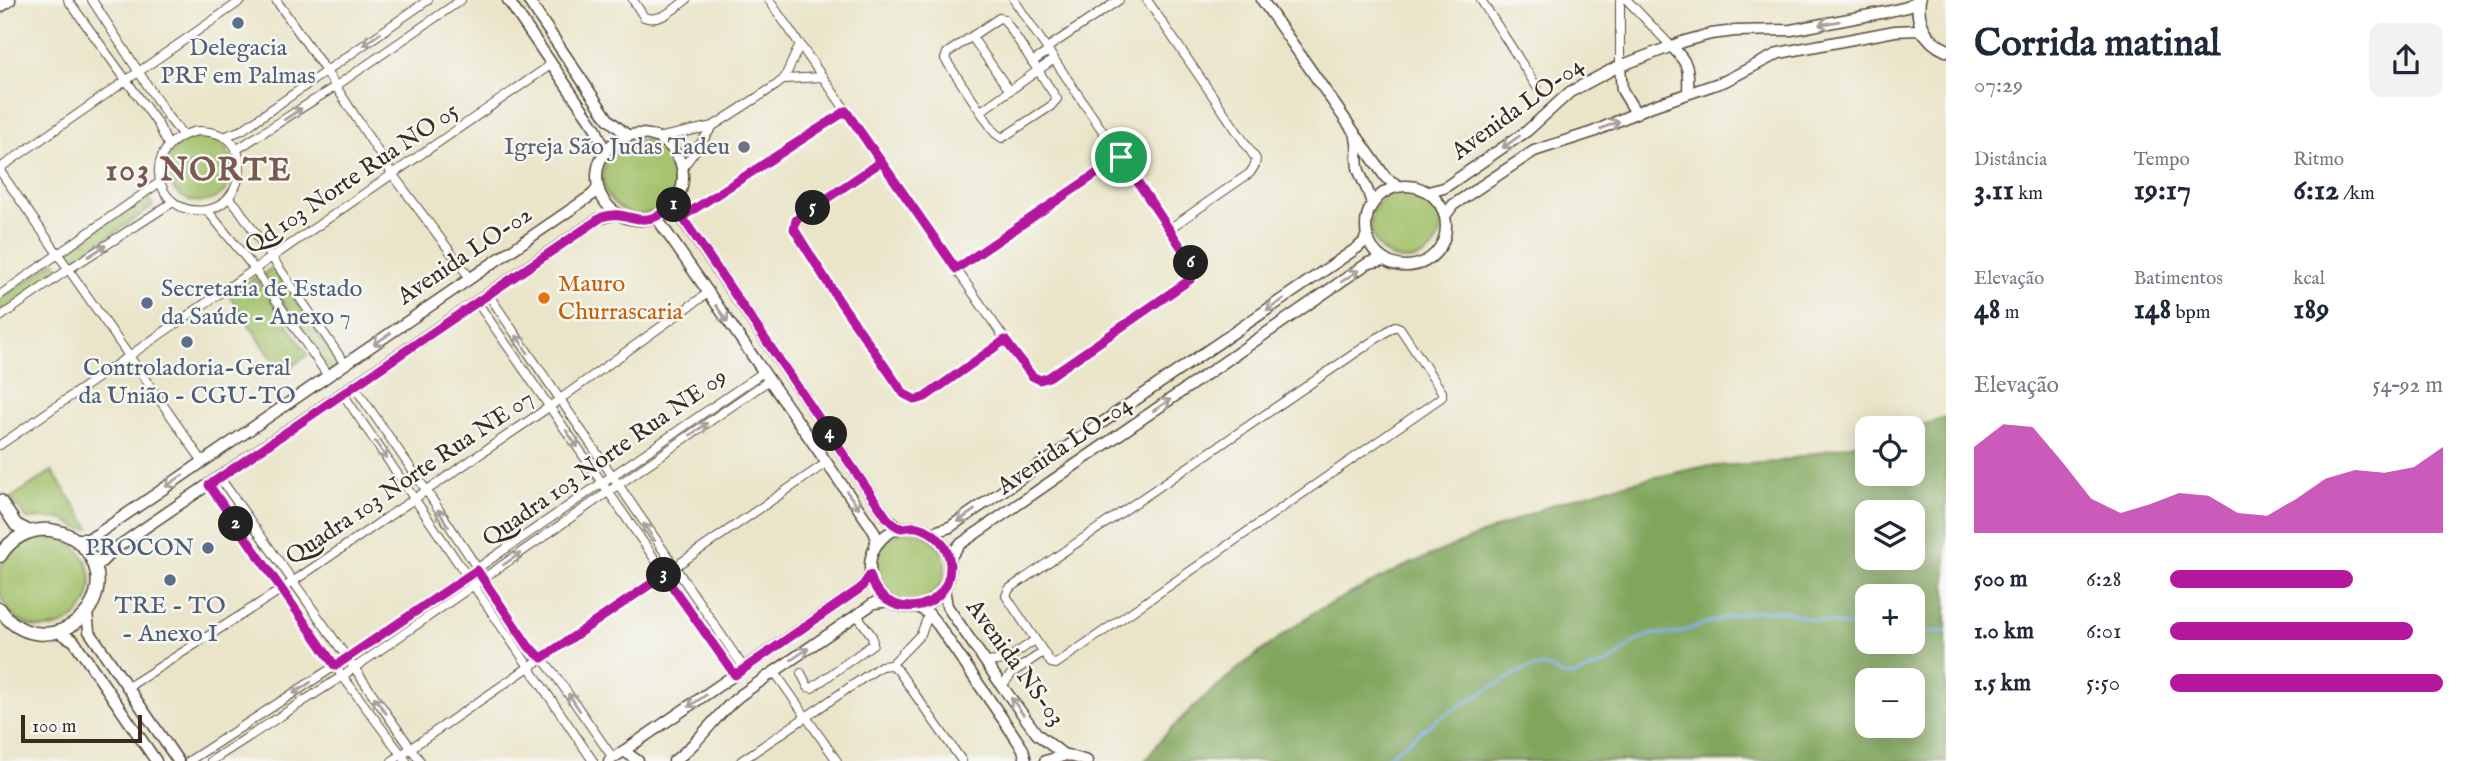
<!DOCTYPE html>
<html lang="pt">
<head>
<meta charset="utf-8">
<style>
  body { margin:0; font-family:"IM FELL English",serif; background:#f2f2f3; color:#1f2937; height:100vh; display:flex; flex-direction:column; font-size:26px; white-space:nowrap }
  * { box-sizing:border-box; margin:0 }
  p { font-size:23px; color:#747a83 }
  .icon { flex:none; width:38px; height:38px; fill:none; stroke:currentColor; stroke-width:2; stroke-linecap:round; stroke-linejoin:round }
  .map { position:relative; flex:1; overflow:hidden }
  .side { display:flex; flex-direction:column; background:#fff; width:525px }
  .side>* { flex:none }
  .tools { position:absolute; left:1855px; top:416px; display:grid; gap:14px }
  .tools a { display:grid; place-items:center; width:70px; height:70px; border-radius:14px; background:#fff; box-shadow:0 4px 18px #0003; font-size:35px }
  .scale { position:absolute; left:21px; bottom:18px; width:121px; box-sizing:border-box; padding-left:7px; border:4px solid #3b2a1e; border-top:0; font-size:19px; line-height:24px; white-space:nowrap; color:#3b2a1e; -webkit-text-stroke:5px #f6f6f2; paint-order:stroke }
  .pin { position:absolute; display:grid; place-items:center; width:60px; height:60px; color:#fff; margin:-30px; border:4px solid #fff; border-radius:50%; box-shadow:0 2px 7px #0007 }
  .km { position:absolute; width:35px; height:35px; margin:-18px; border-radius:50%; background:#222; color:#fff; font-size:19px; line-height:35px; text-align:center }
  .round { display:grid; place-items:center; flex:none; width:74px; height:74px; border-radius:14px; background:#f2f2f3 }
  .summary { display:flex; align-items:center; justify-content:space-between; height:119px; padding:0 28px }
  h1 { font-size:38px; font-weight:700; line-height:52px }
  .stats { display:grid; grid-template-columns:repeat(3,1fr); gap:10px; height:119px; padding:7px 28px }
  .stats div { display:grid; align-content:center }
  .stats b { font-size:30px; font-weight:700 }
  .stats small { font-size:19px; font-weight:400 }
  .stats p { font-size:19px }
  .chart { height:196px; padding:14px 28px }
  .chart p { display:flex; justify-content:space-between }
  .chart svg { width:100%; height:126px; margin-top:7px; fill:#b5179e; opacity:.7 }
  ul { padding:0 28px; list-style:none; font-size:23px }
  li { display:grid; grid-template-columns:112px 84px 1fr; align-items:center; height:52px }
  li i { height:18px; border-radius:9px; background:#b5179e }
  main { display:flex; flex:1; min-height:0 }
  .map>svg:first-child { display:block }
  .green { fill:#a1c068; stroke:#6e7543; stroke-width:2 }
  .forest { fill:#80a65c; stroke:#5e683d; stroke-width:2; fill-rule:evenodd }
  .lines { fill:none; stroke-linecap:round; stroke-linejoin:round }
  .stream { stroke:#83b2ed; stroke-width:2.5 }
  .minor-casing { stroke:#554638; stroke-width:10 }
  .tertiary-casing { stroke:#554638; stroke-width:13 }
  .secondary-casing { stroke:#554638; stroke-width:15 }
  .primary-casing { stroke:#554638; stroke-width:15 }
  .minor { stroke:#fff; stroke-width:8 }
  .tertiary { stroke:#fff; stroke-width:10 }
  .secondary { stroke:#fff; stroke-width:12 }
  .primary { stroke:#fff; stroke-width:12 }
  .oneway { stroke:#a79f9a }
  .route-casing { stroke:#fff; stroke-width:14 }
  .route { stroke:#b5179e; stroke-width:9 }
  .service-dot { fill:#5c6f8a; stroke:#f6f6f2; stroke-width:2.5 }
  .worship-dot { fill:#6b7280; stroke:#f6f6f2; stroke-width:2.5 }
  .food-dot { fill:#e8710a; stroke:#f6f6f2; stroke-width:2.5 }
  .labels { text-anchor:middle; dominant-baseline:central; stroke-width:5; stroke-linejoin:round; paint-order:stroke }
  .service-label { font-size:24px; fill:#4e5e75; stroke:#f6f6f2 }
  .street-label { font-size:24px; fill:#3b2a1e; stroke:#f6f6f2 }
  .worship-label { font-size:24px; fill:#5b616d; stroke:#f6f6f2; text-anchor:end }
  .food-label { font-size:24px; fill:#c56008; stroke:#f6f6f2; text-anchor:start }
  .district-label { font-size:32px; font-weight:bold; letter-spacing:2px; fill:#7b5850; stroke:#f6f6f2 }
</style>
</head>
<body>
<main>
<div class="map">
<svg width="1946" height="761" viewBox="0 0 1946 761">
  <rect width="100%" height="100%" fill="#f6f6f2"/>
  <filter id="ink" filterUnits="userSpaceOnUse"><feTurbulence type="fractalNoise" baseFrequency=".0143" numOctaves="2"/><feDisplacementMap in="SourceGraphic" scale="14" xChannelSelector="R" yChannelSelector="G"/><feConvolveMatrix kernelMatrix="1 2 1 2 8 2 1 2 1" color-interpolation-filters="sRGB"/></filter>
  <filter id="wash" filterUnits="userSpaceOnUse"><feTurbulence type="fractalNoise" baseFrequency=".00686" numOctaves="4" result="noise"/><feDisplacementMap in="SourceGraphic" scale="28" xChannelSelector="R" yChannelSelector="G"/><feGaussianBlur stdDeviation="1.57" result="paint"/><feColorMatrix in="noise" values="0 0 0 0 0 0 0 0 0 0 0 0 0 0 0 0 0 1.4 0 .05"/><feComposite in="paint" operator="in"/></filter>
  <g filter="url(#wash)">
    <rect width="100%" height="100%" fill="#eae5c9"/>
    <g class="green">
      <circle cx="200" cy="169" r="33"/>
      <circle cx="640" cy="177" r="37"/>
      <circle cx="1406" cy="225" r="35"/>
      <path d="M147,196L153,206L75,260L67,251Z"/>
      <path d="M56,261L61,269L0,311V299Z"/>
      <path d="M273,267L339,366L331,372L263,274Z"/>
      <path d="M255,277L308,355L282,373L229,295Z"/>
      <path d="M52,471L90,528C79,532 74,523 63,520C52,516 39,519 27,519L11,498Z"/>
      <circle cx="910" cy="567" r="35"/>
      <circle cx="45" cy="582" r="46"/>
    </g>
    <path class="forest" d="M1946,418V761H1145L1164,736L1194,706L1245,663L1316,611L1405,566L1554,504L1611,487L1701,467L1777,462L1867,441V474H1913V429H1907ZM1867,513H1913V558H1867ZM1867,597H1913V642H1867ZM1867,681H1913V726H1867Z"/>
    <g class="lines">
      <g class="stream">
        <path d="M1913,633L1946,631"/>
        <path d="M1382,761L1439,718L1524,669L1545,666L1563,675L1574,676L1612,661L1633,643L1652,634H1675L1726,617L1755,611H1784L1810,619L1867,629"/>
      </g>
    </g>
  </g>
  <g filter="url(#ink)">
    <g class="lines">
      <g class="minor-casing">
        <g id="minor">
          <path d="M68,0L158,124L168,145"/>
          <path d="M92,0L168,117L182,134"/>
          <path d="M276,0L326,71L393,175L470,278"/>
          <path d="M633,0L644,17C660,23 674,9 686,0"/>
          <path d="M769,0L1016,355L1032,376L1040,380L1049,377L1188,282L1193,270L1189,259L1014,0"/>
          <path d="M1147,0L1256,159L1255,165L1250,173L1169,229"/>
          <path d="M1481,0L1537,87"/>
          <path d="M1620,0V66"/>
          <path d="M1627,0L1671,46"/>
          <path d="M999,18L1004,19L1057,99L1051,106L1002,138L995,133L945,59L947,53Z"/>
          <path d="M972,37L1009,90"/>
          <path d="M1047,48L1119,0"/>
          <path d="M1032,62L1049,51"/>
          <path d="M784,79L823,77"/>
          <path d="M981,111L1054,59"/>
          <path d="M197,131C206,131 214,132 223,136C252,149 242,205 206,210C155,218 136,144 197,131Z"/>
          <path d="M226,136L242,130L428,0"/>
          <path d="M657,138L713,126L775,86L784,79L800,44"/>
          <path d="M236,150L336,86L461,0"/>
          <path d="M881,162L801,216L794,229L838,299L904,394L916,400L925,397L1005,340"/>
          <path d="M0,168L242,0"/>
          <path d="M682,169L713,126"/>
          <path d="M0,171L203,462"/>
          <path d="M229,199L236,205L345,364"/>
          <path d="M207,210L254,268L328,376"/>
          <path d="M682,217L846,111"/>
          <path d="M956,269L1121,157"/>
          <path d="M488,294L744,668"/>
          <path d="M0,295L160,182"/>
          <path d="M477,302L735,675"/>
          <path d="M0,317L69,269L173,202"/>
          <path d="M1395,326L1400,328L1442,392V397L1056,664L1051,663L1006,596L1009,589Z"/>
          <path d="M354,386L426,490L529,647L542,658L553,672L613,758"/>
          <path d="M343,394L593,761"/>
          <path d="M0,445L552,64"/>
          <path d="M220,478L420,761"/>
          <path d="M209,485L335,666L406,761"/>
          <path d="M986,662L1006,660L1035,640"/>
          <path d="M891,665L897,669L962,761"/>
          <path d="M891,665L921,634L929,614"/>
          <path d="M774,671L837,761"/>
          <path d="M801,673L808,687L812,688L873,644L872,636L857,615"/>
          <path d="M1002,686L1012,673L1043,652"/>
          <path d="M128,687L282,589L549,407L708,293"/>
          <path d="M189,761L335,666L762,373"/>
          <path d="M211,761L344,675L768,381"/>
          <path d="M392,761L826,463"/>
          <path d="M741,761L881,666L891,665"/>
        </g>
      </g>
      <g class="tertiary-casing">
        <g id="tertiary">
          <path d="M508,0L596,129L605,152"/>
          <path d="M528,0L608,119L628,136"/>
          <path d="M1262,0L1386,178L1399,186"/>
          <path d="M1671,46C1689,63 1689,69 1688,93"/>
          <path d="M1620,66L1622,90L1636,113"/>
          <circle cx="640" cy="177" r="43"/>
          <path d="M1356,138C1359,148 1356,157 1358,167C1361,180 1370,191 1372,205"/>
          <circle cx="1406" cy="226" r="40"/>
          <path d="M1428,192L1444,188L1527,131L1570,92L1615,68L1685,41L1711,34L1735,31L1791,30L1886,12L1907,7L1919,0"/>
          <path d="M673,205L887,518L901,528"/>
          <path d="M1445,216L1453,205L1534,151L1593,132L1649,107L1725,81L1779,53L1895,31L1917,30L1927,35"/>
          <path d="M656,217L872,528L876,536L875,546"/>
          <circle cx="910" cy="567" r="40"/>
          <path d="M932,533L950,527L1357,248L1364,242L1367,234"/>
          <path d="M74,539H87L96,535L592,195L598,188"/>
          <path d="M949,559L959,545L1368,263L1385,260"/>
          <path d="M95,568L116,548L146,527L598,219L616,214"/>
          <path d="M944,588L947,606L1002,686L1037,734L1064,755"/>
          <path d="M917,606L929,614L938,625L1011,731L1023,749L1026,761"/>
          <path d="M87,612L89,631L178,761"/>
          <path d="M58,632L74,641L156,761"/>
          <path d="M624,751L638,761"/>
          <path d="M609,761L861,588L870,575"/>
          <path d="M674,761C701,742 716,713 742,694L874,603L889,601"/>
          <path d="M1045,761L1067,755L1087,761"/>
        </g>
      </g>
      <g class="secondary-casing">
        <path id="secondary" d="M1919,0C1916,21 1925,41 1946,50"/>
      </g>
      <g class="primary-casing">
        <g id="primary">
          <path d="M0,6L9,0"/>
          <path d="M0,501L16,525L30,532"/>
          <path d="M0,556C11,538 30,528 50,530C65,532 78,539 87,551C128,608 40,669 0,609"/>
        </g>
      </g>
      <use href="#minor" class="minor"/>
      <use href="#tertiary" class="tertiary"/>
      <use href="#secondary" class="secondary"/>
      <use href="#primary" class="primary"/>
    </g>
    <defs><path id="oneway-shaft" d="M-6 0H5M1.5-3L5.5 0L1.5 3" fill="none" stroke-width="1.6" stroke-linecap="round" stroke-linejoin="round" transform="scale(1.75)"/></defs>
    <g class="oneway">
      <use href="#oneway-shaft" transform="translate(1829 23) rotate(170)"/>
      <use href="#oneway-shaft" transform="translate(372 39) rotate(145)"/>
      <use href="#oneway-shaft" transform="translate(293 114) rotate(-33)"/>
      <use href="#oneway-shaft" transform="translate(1610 125) rotate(-23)"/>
      <use href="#oneway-shaft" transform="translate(1511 142) rotate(145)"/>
      <use href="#oneway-shaft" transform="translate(97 251) rotate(-33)"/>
      <use href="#oneway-shaft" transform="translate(1350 276) rotate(-34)"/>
      <use href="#oneway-shaft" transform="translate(1275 305) rotate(146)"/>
      <use href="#oneway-shaft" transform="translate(722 314) rotate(56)"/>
      <use href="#oneway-shaft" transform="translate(382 339) rotate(146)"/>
      <use href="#oneway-shaft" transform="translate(522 344) rotate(-124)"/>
      <use href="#oneway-shaft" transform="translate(1162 405) rotate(-34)"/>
      <use href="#oneway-shaft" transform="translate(699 429) rotate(-35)"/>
      <use href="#oneway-shaft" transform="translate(572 439) rotate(55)"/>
      <use href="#oneway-shaft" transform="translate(381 450) rotate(56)"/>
      <use href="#oneway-shaft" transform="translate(174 481) rotate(146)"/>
      <use href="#oneway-shaft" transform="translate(853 500) rotate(54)"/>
      <use href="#oneway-shaft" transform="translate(966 516) rotate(145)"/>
      <use href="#oneway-shaft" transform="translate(443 518) rotate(-122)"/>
      <use href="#oneway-shaft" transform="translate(649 532) rotate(-124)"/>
      <use href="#oneway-shaft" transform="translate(512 559) rotate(-34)"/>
      <use href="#oneway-shaft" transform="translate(800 654) rotate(-34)"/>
      <use href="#oneway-shaft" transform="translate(302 688) rotate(147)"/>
      <use href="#oneway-shaft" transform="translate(697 701) rotate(146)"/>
      <use href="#oneway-shaft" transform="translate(574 702) rotate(-124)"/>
      <use href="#oneway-shaft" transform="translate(380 705) rotate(-126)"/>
      <use href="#oneway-shaft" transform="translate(1017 706) rotate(-126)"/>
    </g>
  </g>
  <g class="lines" filter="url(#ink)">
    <g class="route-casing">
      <path id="route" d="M1121,157L956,269L846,111L682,217L674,205C638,235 631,207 602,217L209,485L335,666L477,570L529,647L542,658L664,575L735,675L861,588L870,575C882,623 951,614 950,565C949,546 935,531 917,527C911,526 906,528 901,528C895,527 891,522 887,518L682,217L846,111L881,162L801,216L796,220L794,229L838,299L904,394L916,400L925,397L1005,340L1032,376L1040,380L1049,377L1191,279L1193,270L1189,259L1121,157"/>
    </g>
    <use href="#route" class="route"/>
  </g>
  <g class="service-dot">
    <circle cx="238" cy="23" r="7"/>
    <circle cx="147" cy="303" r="7"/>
    <circle cx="187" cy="342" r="7"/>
    <circle cx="208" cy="548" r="7"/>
    <circle cx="170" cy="580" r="7"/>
  </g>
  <circle class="worship-dot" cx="744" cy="147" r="7"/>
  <circle class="food-dot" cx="544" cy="298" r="7"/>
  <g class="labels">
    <g class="service-label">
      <text x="238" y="48">Delegacia<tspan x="238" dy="28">PRF em Palmas</tspan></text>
      <text x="161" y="289" text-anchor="start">Secretaria de Estado<tspan x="161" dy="28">da Saúde - Anexo 7</tspan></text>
      <text x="187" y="368">Controladoria-Geral<tspan x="187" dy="28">da União - CGU-TO</tspan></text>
      <text x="194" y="548" text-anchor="end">PROCON</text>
      <text x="170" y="606">TRE - TO<tspan x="170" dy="28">- Anexo I</tspan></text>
    </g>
    <g class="street-label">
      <text transform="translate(1518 109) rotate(-36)">Avenida LO-04</text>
      <text transform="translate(352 179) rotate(-34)">Qd 103 Norte Rua NO 05</text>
      <text transform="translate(465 256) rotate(-34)">Avenida LO-02</text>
      <text transform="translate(1065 446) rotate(-34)">Avenida LO-04</text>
      <text transform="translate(605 458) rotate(-35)">Quadra 103 Norte Rua NE 09</text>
      <text transform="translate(410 478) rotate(-34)">Quadra 103 Norte Rua NE 07</text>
      <text transform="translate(1015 663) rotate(54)">Avenida NS-03</text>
    </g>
    <g class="worship-label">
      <text x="730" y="147">Igreja São Judas Tadeu</text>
    </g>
    <g class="food-label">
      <text x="558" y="284">Mauro<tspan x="558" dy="28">Churrascaria</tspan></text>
    </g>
    <g class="district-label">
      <text x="199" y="171">103 NORTE</text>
    </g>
  </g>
</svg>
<div class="tools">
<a><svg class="icon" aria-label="locate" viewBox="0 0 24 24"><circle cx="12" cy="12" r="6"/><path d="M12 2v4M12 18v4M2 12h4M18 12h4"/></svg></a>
<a><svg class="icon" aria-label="layers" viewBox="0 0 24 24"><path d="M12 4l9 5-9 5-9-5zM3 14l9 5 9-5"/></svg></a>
<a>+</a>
<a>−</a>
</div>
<div class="scale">100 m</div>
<div class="pin" style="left:1121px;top:157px;background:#1e9e55"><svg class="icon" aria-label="arrive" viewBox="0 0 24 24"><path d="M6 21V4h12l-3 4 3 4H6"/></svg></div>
<b class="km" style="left:674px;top:205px">1</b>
<b class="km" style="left:236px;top:524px">2</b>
<b class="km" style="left:664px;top:575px">3</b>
<b class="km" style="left:830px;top:434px">4</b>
<b class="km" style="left:813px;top:208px">5</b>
<b class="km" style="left:1191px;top:263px">6</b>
</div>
<section class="side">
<div class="summary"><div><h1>Corrida matinal</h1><p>07:29</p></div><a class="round"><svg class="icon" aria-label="share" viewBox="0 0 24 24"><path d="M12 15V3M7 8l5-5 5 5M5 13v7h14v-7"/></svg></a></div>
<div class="stats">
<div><p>Distância</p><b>3.11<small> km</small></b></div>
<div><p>Tempo</p><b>19:17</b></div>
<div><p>Ritmo</p><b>6:12<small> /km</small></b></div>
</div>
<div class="stats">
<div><p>Elevação</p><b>48<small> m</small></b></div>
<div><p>Batimentos</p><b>148<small> bpm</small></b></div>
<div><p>kcal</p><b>189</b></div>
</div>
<div class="chart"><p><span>Elevação</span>54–92 m</p>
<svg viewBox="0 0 160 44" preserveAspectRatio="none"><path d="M0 44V14L10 6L20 7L30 19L40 32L50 37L60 34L70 30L80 31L90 37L100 38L110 32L120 25L130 22L140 23L150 21L160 14V44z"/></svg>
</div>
<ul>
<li><b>500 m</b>6:28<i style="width:67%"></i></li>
<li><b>1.0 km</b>6:01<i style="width:89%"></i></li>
<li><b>1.5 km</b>5:50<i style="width:100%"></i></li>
</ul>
</section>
</main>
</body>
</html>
